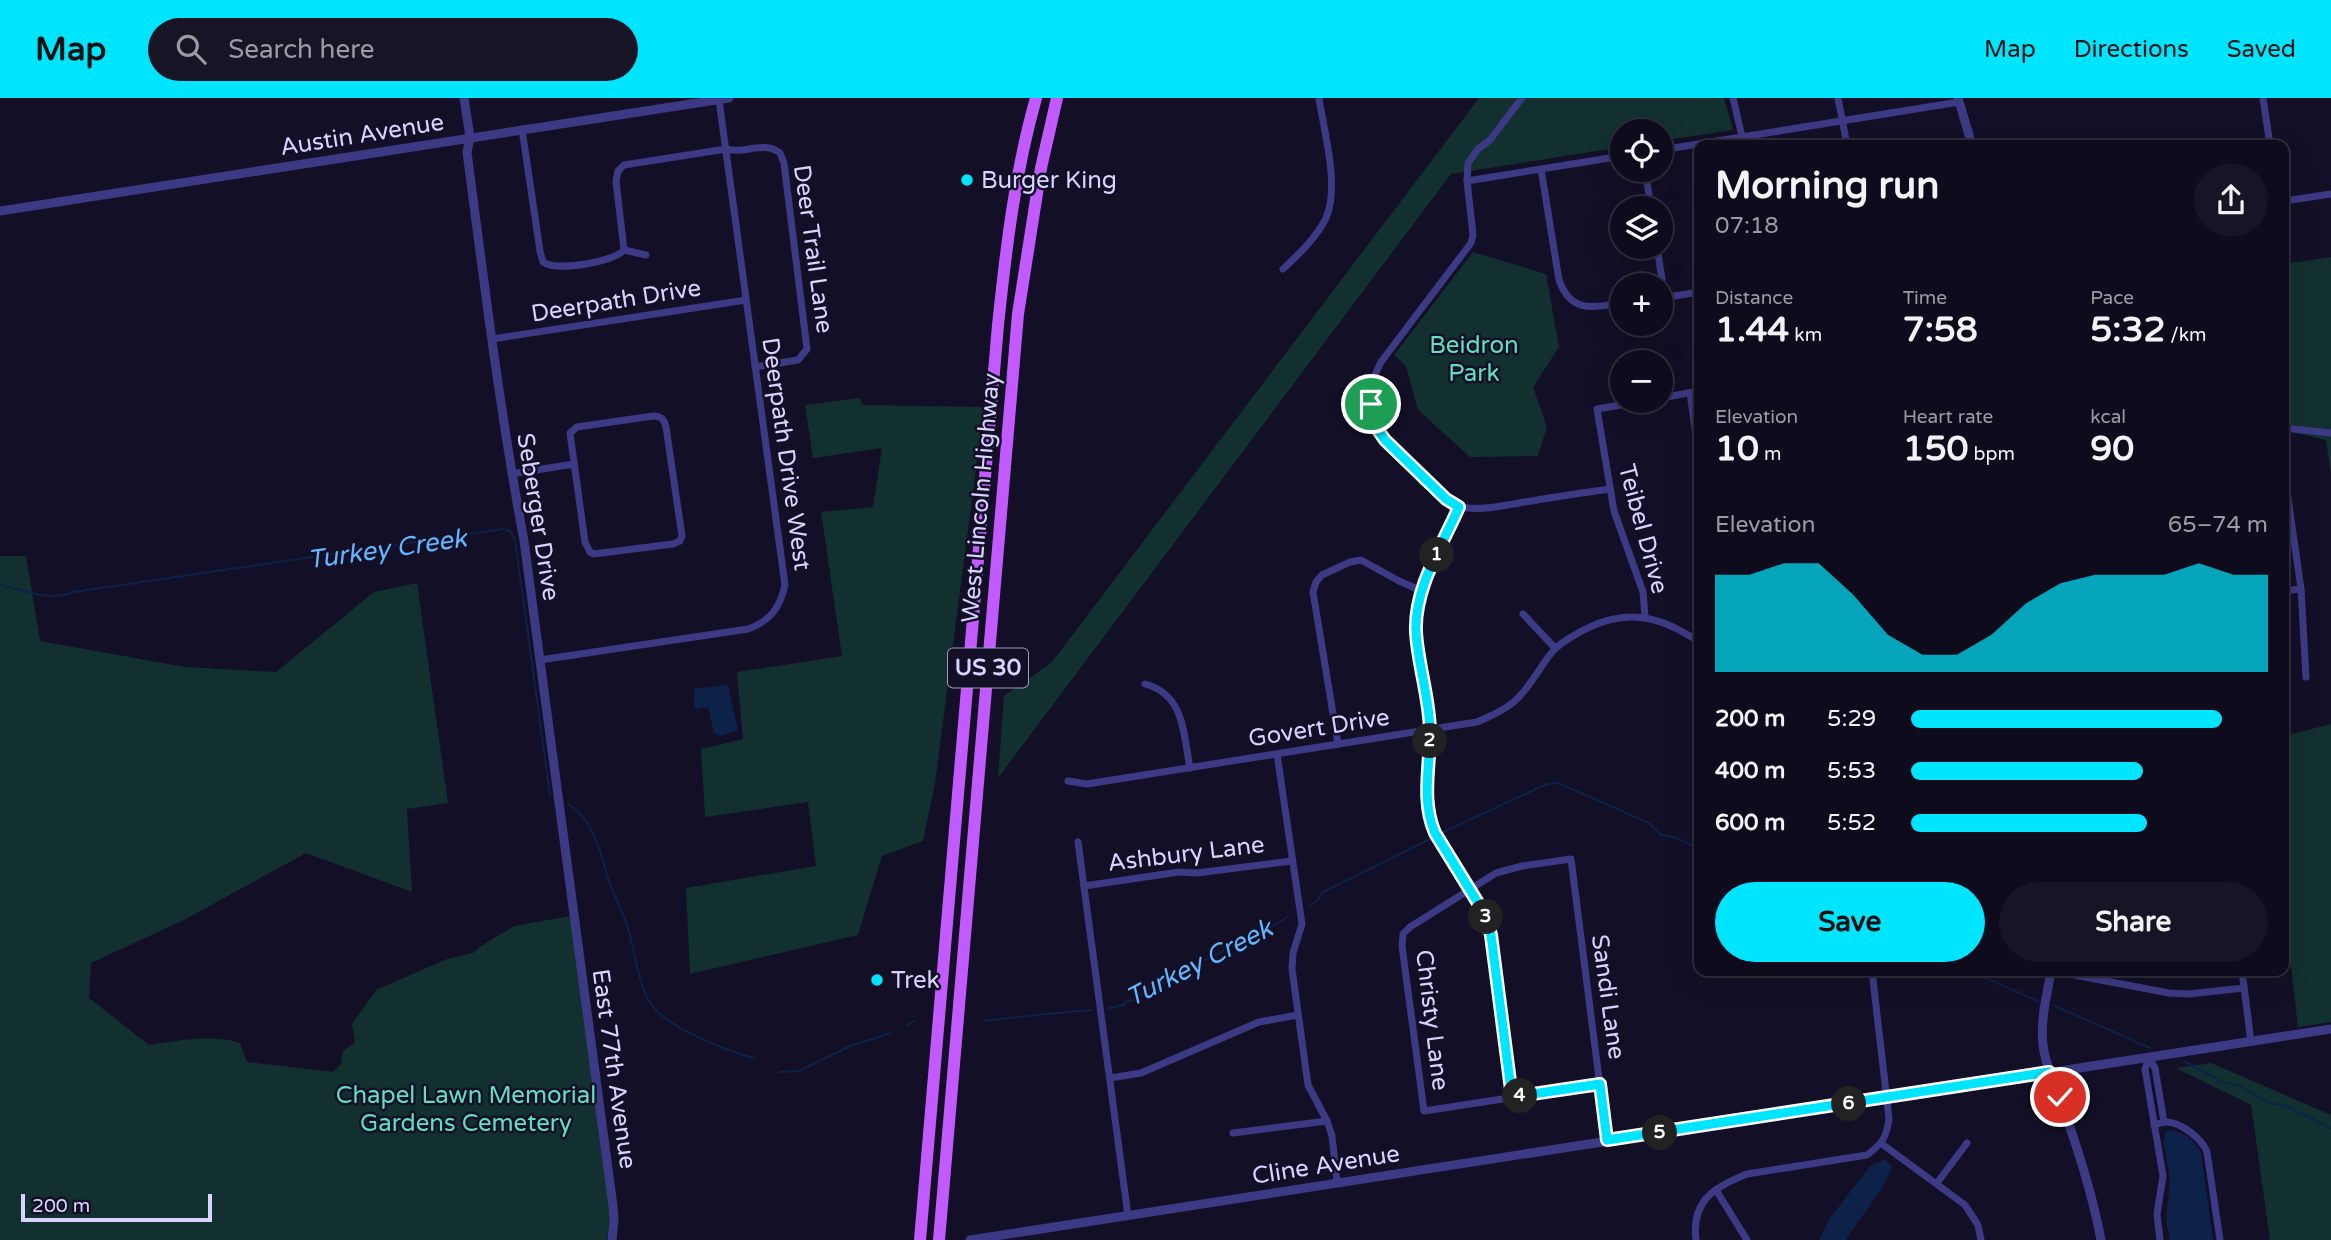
<!DOCTYPE html>
<html lang="en">
<head>
<meta charset="utf-8">
<style>
  body { margin:0; font-family:"Varela Round",sans-serif; background:#171425; color:#f1f3f6; height:100vh; display:flex; flex-direction:column; font-size:26px; white-space:nowrap }
  * { box-sizing:border-box; margin:0 }
  p { font-size:23px; color:#9b9ba3 }
  .icon { flex:none; width:38px; height:38px; fill:none; stroke:currentColor; stroke-width:2; stroke-linecap:round; stroke-linejoin:round }
  .map { position:relative; flex:1; overflow:hidden }
  .panel { position:absolute; left:1694px; top:42px; width:595px; height:836px; display:flex; flex-direction:column; background:#0e0b1c; border-radius:14px; box-shadow:0 7px 28px #0002,0 0 0 2px #2e2b3b }
  .panel>* { flex:none }
  .controls { position:absolute; left:1610px; top:21px; display:grid; gap:14px }
  .controls a { display:grid; place-items:center; width:63px; height:63px; border-radius:50%; background:#0e0b1c; box-shadow:0 7px 28px #0002,0 0 0 2px #2e2b3b; font-size:35px }
  .scale { position:absolute; left:21px; bottom:18px; width:191px; box-sizing:border-box; padding-left:7px; border:4px solid #d9d4ff; border-top:0; font-size:19px; line-height:24px; white-space:nowrap; color:#d9d4ff; -webkit-text-stroke:5px #130f26; paint-order:stroke }
  .pin { position:absolute; display:grid; place-items:center; width:60px; height:60px; color:#fff; margin:-30px; border:4px solid #fff; border-radius:50%; box-shadow:0 2px 7px #0007 }
  .km { position:absolute; width:35px; height:35px; margin:-18px; border-radius:50%; background:#222; color:#fff; font-size:19px; line-height:35px; text-align:center }
  .round { display:grid; place-items:center; flex:none; width:74px; height:74px; border-radius:37px; background:#171425 }
  .head { display:flex; align-items:center; justify-content:space-between; height:119px; padding:0 21px }
  h1 { font-size:38px; font-weight:800; line-height:52px }
  .metrics { display:grid; grid-template-columns:repeat(3,1fr); gap:10px; height:119px; padding:7px 21px }
  .metrics div { display:grid; align-content:center }
  .metrics b { font-size:35px; font-weight:800 }
  .metrics small { font-size:19px; font-weight:400 }
  .metrics p { font-size:19px }
  .chart { height:196px; padding:14px 21px }
  .chart p { display:flex; justify-content:space-between }
  .chart svg { width:100%; height:126px; margin-top:7px; fill:#00e5ff; opacity:.7 }
  .cta { display:flex; gap:14px; margin-top:auto; padding:14px 21px }
  .cta a { flex:1; height:80px; border-radius:42px; background:#00e5ff; color:#111; font-size:28px; font-weight:800; line-height:80px; text-align:center }
  .cta a+a { background:#171425; color:#f1f3f6 }
  ul { padding:0 21px; list-style:none; font-size:23px }
  li { display:grid; grid-template-columns:112px 84px 1fr; align-items:center; height:52px }
  li i { height:18px; border-radius:9px; background:#00e5ff }
  header { display:flex; align-items:center; gap:42px; box-sizing:border-box; height:98px; padding:0 35px; background:#00e5ff; color:#111 }
  header strong { font-size:33px }
  nav { display:flex; gap:38px; margin-inline-start:auto; font-size:24px }
  .search { width:490px; height:63px; background:#171425; display:flex; align-items:center; gap:18px; box-sizing:border-box; padding:0 24px; border-radius:38px; color:#9b9ba3; font-size:26px }
  .map>svg:first-child { display:block }
  .green { fill:#12302f }
  .water { fill:#0c2248 }
  .lines { fill:none; stroke-linecap:round; stroke-linejoin:round }
  .stream { stroke:#0c2248; stroke-width:2 }
  .minor { stroke:#3d3a85; stroke-width:7 }
  .tertiary { stroke:#3d3a85; stroke-width:9 }
  .primary { stroke:#c25bff; stroke-width:12 }
  .route-casing { stroke:#fff; stroke-width:14 }
  .route { stroke:#00e5ff; stroke-width:9 }
  .poi-dot { fill:#00e5ff; stroke:#130f26; stroke-width:2.5 }
  .labels { text-anchor:middle; dominant-baseline:central; stroke-width:5; stroke-linejoin:round; paint-order:stroke }
  .shield { fill:#130f26; stroke:#9e99be; stroke-width:2 }
  .shield-label { font-size:23px; font-weight:bold; fill:#d9d4ff }
  .street-label { font-size:24px; fill:#d9d4ff; stroke:#130f26 }
  .poi-label { font-size:24px; fill:#d9d4ff; stroke:#130f26; text-anchor:start }
  .park-label { font-size:24px; fill:#5fe0c0; stroke:#130f26 }
  .water-label { font-size:26px; font-style:italic; fill:#62b6ff; stroke:#130f26 }
</style>
</head>
<body>
<header>
<strong>Map</strong>
<div class="search"><svg class="icon" aria-label="search" viewBox="0 0 24 24"><circle cx="10" cy="10" r="6"/><path d="M15 15l6 6"/></svg>Search here</div>
<nav><a>Map</a><a>Directions</a><a>Saved</a></nav>
</header>
<div class="map">
<svg width="2331" height="1142" viewBox="0 0 2331 1142">
  <rect width="100%" height="100%" fill="#130f26"/>
  <g class="green">
    <path d="M1479,0H1724L1733,32L1661,43V33H1622V49L1451,76L998,680L1004,598L1052,564Z"/>
    <path d="M1473,154L1546,176L1559,249L1533,289L1547,329L1538,358L1470,359L1418,312L1406,268L1394,257Z"/>
    <path d="M2331,159V377L2326,342L2284,332V166Z"/>
    <path d="M860,300L862,307L984,309L935,685L923,743L882,758L858,837L690,876L686,790L816,768L808,704L705,719L701,651L743,641L737,574L842,558L821,414L873,409L882,350L813,360L805,307Z"/>
    <path d="M0,458H26L40,543L185,569L276,574L374,494L417,485L448,705L407,711L412,794L306,755L184,822L91,865L89,900L149,947C178,943 211,936 240,945L247,964L333,974L341,966L343,953L355,944L352,926L376,892L447,861L473,855L481,848L514,828L571,818L610,1114L607,1142H0Z"/>
    <path d="M2331,626V924L2298,929L2284,807V638Z"/>
    <path d="M2211,965L2331,1017V1142H2270L2251,1007L2176,970Z"/>
  </g>
  <g class="water">
    <path d="M728,587L738,633L718,638L714,635L708,609L696,611L694,609V591Z"/>
    <path d="M2168,1032C2184,1034 2194,1041 2201,1055L2213,1142H2170L2166,1122L2170,1081L2164,1045L2165,1036Z"/>
    <path d="M1885,1061L1892,1069C1884,1094 1860,1118 1846,1142H1819L1830,1120L1870,1068Z"/>
  </g>
  <g class="lines">
    <g class="stream">
      <path d="M0,487C25,492 48,504 74,494L503,431L510,433L515,442L550,697"/>
      <path d="M568,706C591,720 600,750 606,774C612,795 624,814 629,834C636,858 638,890 654,910C671,931 728,953 754,960"/>
      <path d="M1443,734L1547,686L1558,685L1649,725L1661,737L1674,739L1699,751"/>
      <path d="M1309,808L1317,803L1323,794L1430,741"/>
      <path d="M1969,873L2038,903"/>
      <path d="M2053,907L2150,950"/>
      <path d="M1109,910L1124,907L1126,903L1135,902L1139,897L1191,871L1200,864L1256,837L1288,819"/>
      <path d="M985,923C1021,918 1056,915 1092,912"/>
      <path d="M906,928L914,923"/>
      <path d="M2184,963L2222,984L2240,988L2269,1005L2286,1008L2331,1030"/>
      <path d="M780,974L799,973L850,948L891,935"/>
    </g>
    <g class="minor">
      <path d="M1522,0L1490,42L1478,51L1468,65L1467,83L1473,137L1471,145L1381,264C1353,316 1387,346 1424,381C1436,393 1449,408 1467,410C1486,412 1506,407 1525,404C1554,399 1582,395 1610,391"/>
      <path d="M1733,0L1744,47"/>
      <path d="M1838,0L1847,47"/>
      <path d="M2263,0L2270,47"/>
      <path d="M522,31L540,153L543,164C556,174 614,164 624,152L616,83L618,73L624,67L726,51C744,57 763,42 780,55L784,65L807,251L798,262L755,269"/>
      <path d="M1661,52L1959,4"/>
      <path d="M1541,71L1559,182C1571,216 1593,209 1622,205"/>
      <path d="M1645,72L1651,110"/>
      <path d="M1467,83L1622,58"/>
      <path d="M2284,103L2331,96"/>
      <path d="M1657,149L1665,200"/>
      <path d="M624,152L646,157"/>
      <path d="M1283,171C1298,157 1317,139 1326,120C1340,88 1324,34 1319,0"/>
      <path d="M1662,200L1699,194"/>
      <path d="M492,241L746,202"/>
      <path d="M1690,295L1699,358"/>
      <path d="M1661,300L1699,293"/>
      <path d="M1644,303L1597,311L1614,413L1643,494L1645,519"/>
      <path d="M653,318C661,318 664,321 666,329L682,438L680,443L673,446L594,456L590,454L585,444L570,335L577,329Z"/>
      <path d="M2284,330L2331,335"/>
      <path d="M2284,372L2301,491L2306,579"/>
      <path d="M511,376L574,366"/>
      <path d="M1459,409C1439,455 1411,498 1417,550C1421,578 1430,606 1430,635C1430,669 1421,703 1435,735L1486,818L1491,837L1512,999"/>
      <path d="M2284,493L2301,491"/>
      <path d="M1523,516L1555,550"/>
      <path d="M540,562L748,531C770,523 780,510 785,487L719,2"/>
      <path d="M1145,586C1185,597 1183,635 1190,670"/>
      <path d="M1338,646L1313,494L1316,484L1322,477L1350,464L1361,462L1399,483L1422,493"/>
      <path d="M1277,656L1302,826L1293,855L1292,871L1308,987L1327,1023L1332,1038L1337,1084"/>
      <path d="M1068,683L1087,686L1477,624C1491,618 1507,611 1518,600C1532,586 1541,567 1553,553C1560,545 1571,539 1580,534C1624,510 1658,516 1699,544"/>
      <path d="M1078,744L1128,1118"/>
      <path d="M1084,788L1179,774L1197,775L1292,763"/>
      <path d="M2053,873L2169,895L2188,896L2244,890"/>
      <path d="M2242,873L2251,944"/>
      <path d="M2149,960L2145,971L2163,1078L2157,1116L2160,1142"/>
      <path d="M2149,960L2155,970L2164,1024"/>
      <path d="M1110,980L1141,975L1259,924L1298,917"/>
      <path d="M1600,986L1424,1013L1402,848L1403,836L1410,829L1496,775L1522,768L1571,761L1607,1043"/>
      <path d="M2154,1027C2158,1026 2162,1024 2166,1024C2181,1024 2202,1041 2207,1054L2220,1142"/>
      <path d="M1233,1035L1327,1023"/>
      <path d="M1882,1046L1965,1107L1978,1127L1981,1142"/>
      <path d="M1937,1085L1967,1045"/>
      <path d="M1716,1092L1747,1142"/>
      <path d="M1696,1142C1691,1103 1714,1089 1747,1076L1867,1057C1882,1046 1887,1039 1889,1020L1872,873"/>
    </g>
    <g class="tertiary">
      <path d="M464,0L470,39L467,54C484,184 500,314 524,443L613,1108L614,1122L612,1142"/>
      <path d="M1958,0L1972,47"/>
      <path d="M0,113L729,0"/>
      <path d="M2051,873C2047,897 2040,923 2043,947C2045,968 2055,984 2061,1003C2077,1049 2092,1094 2101,1142"/>
      <path d="M970,1142L2331,931"/>
    </g>
    <g class="primary">
      <path d="M920,1142L998,227C1006,151 1015,74 1036,0"/>
      <path d="M939,1142L1018,216L1041,70L1057,0"/>
    </g>
  </g>
  <g class="lines">
    <g class="route-casing">
      <path id="route" d="M1371,306L1378,332L1385,342L1446,401L1459,409C1442,448 1414,490 1416,534C1418,568 1430,601 1430,635C1430,669 1421,703 1435,735L1486,818L1491,837L1512,999L1600,986L1607,1042L2049,974L2060,999"/>
    </g>
    <use href="#route" class="route"/>
  </g>
  <g class="poi-dot">
    <circle cx="967" cy="82" r="7"/>
    <circle cx="877" cy="882" r="7"/>
  </g>
  <g class="labels">
    <rect class="shield" x="948" y="550.5" width="80" height="39" rx="5"/>
    <g class="shield-label">
      <text x="988" y="570">US 30</text>
    </g>
    <g class="street-label">
      <text transform="translate(362 37) rotate(-9)">Austin Avenue</text>
      <text transform="translate(813 151) rotate(82)">Deer Trail Lane</text>
      <text transform="translate(616 203) rotate(-9)">Deerpath Drive</text>
      <text transform="translate(786 356) rotate(82)">Deerpath Drive West</text>
      <text transform="translate(981 400) rotate(-85)">West Lincoln Highway</text>
      <text transform="translate(538 419) rotate(81)">Seberger Drive</text>
      <text transform="translate(1643 431) rotate(75)">Teibel Drive</text>
      <text transform="translate(1319 630) rotate(-9)">Govert Drive</text>
      <text transform="translate(1186 756) rotate(-7)">Ashbury Lane</text>
      <text transform="translate(1608 899) rotate(82)">Sandi Lane</text>
      <text transform="translate(1432 922) rotate(83)">Christy Lane</text>
      <text transform="translate(614 971) rotate(82)">East 77th Avenue</text>
      <text transform="translate(1326 1067) rotate(-9)">Cline Avenue</text>
    </g>
    <g class="poi-label">
      <text x="981" y="82">Burger King</text>
      <text x="891" y="882">Trek</text>
    </g>
    <g class="park-label">
      <text x="1474" y="247">Beidron<tspan x="1474" dy="28">Park</tspan></text>
      <text x="466" y="997">Chapel Lawn Memorial<tspan x="466" dy="28">Gardens Cemetery</tspan></text>
    </g>
    <g class="water-label">
      <text transform="translate(387 451) rotate(-8)">Turkey Creek</text>
      <text transform="translate(1199 865) rotate(-27)">Turkey Creek</text>
    </g>
  </g>
</svg>
<div class="controls">
<a><svg class="icon" aria-label="locate" viewBox="0 0 24 24"><circle cx="12" cy="12" r="6"/><path d="M12 2v4M12 18v4M2 12h4M18 12h4"/></svg></a>
<a><svg class="icon" aria-label="layers" viewBox="0 0 24 24"><path d="M12 4l9 5-9 5-9-5zM3 14l9 5 9-5"/></svg></a>
<a>+</a>
<a>−</a>
</div>
<div class="scale">200 m</div>
<div class="pin" style="left:1371px;top:306px;background:#1e9e55"><svg class="icon" aria-label="arrive" viewBox="0 0 24 24"><path d="M6 21V4h12l-3 4 3 4H6"/></svg></div>
<div class="pin" style="left:2060px;top:999px;background:#d93025"><svg class="icon" aria-label="check" viewBox="0 0 24 24"><path d="M5 12l5 5 9-10"/></svg></div>
<b class="km" style="left:1437px;top:457px">1</b>
<b class="km" style="left:1430px;top:643px">2</b>
<b class="km" style="left:1486px;top:819px">3</b>
<b class="km" style="left:1520px;top:998px">4</b>
<b class="km" style="left:1660px;top:1035px">5</b>
<b class="km" style="left:1849px;top:1006px">6</b>
<section class="panel">
<div class="head"><div><h1>Morning run</h1><p>07:18</p></div><a class="round"><svg class="icon" aria-label="share" viewBox="0 0 24 24"><path d="M12 15V3M7 8l5-5 5 5M5 13v7h14v-7"/></svg></a></div>
<div class="metrics">
<div><p>Distance</p><b>1.44<small> km</small></b></div>
<div><p>Time</p><b>7:58</b></div>
<div><p>Pace</p><b>5:32<small> /km</small></b></div>
</div>
<div class="metrics">
<div><p>Elevation</p><b>10<small> m</small></b></div>
<div><p>Heart rate</p><b>150<small> bpm</small></b></div>
<div><p>kcal</p><b>90</b></div>
</div>
<div class="chart"><p><span>Elevation</span>65–74 m</p>
<svg viewBox="0 0 160 44" preserveAspectRatio="none"><path d="M0 44V10L10 10L20 6L30 6L40 17L50 31L60 38L70 38L80 31L90 20L100 13L110 10L120 10L130 10L140 6L150 10L160 10V44z"/></svg>
</div>
<ul>
<li><b>200 m</b>5:29<i style="width:87%"></i></li>
<li><b>400 m</b>5:53<i style="width:65%"></i></li>
<li><b>600 m</b>5:52<i style="width:66%"></i></li>
</ul>
<div class="cta"><a>Save</a><a>Share</a></div>
</section>
</div>
</body>
</html>
